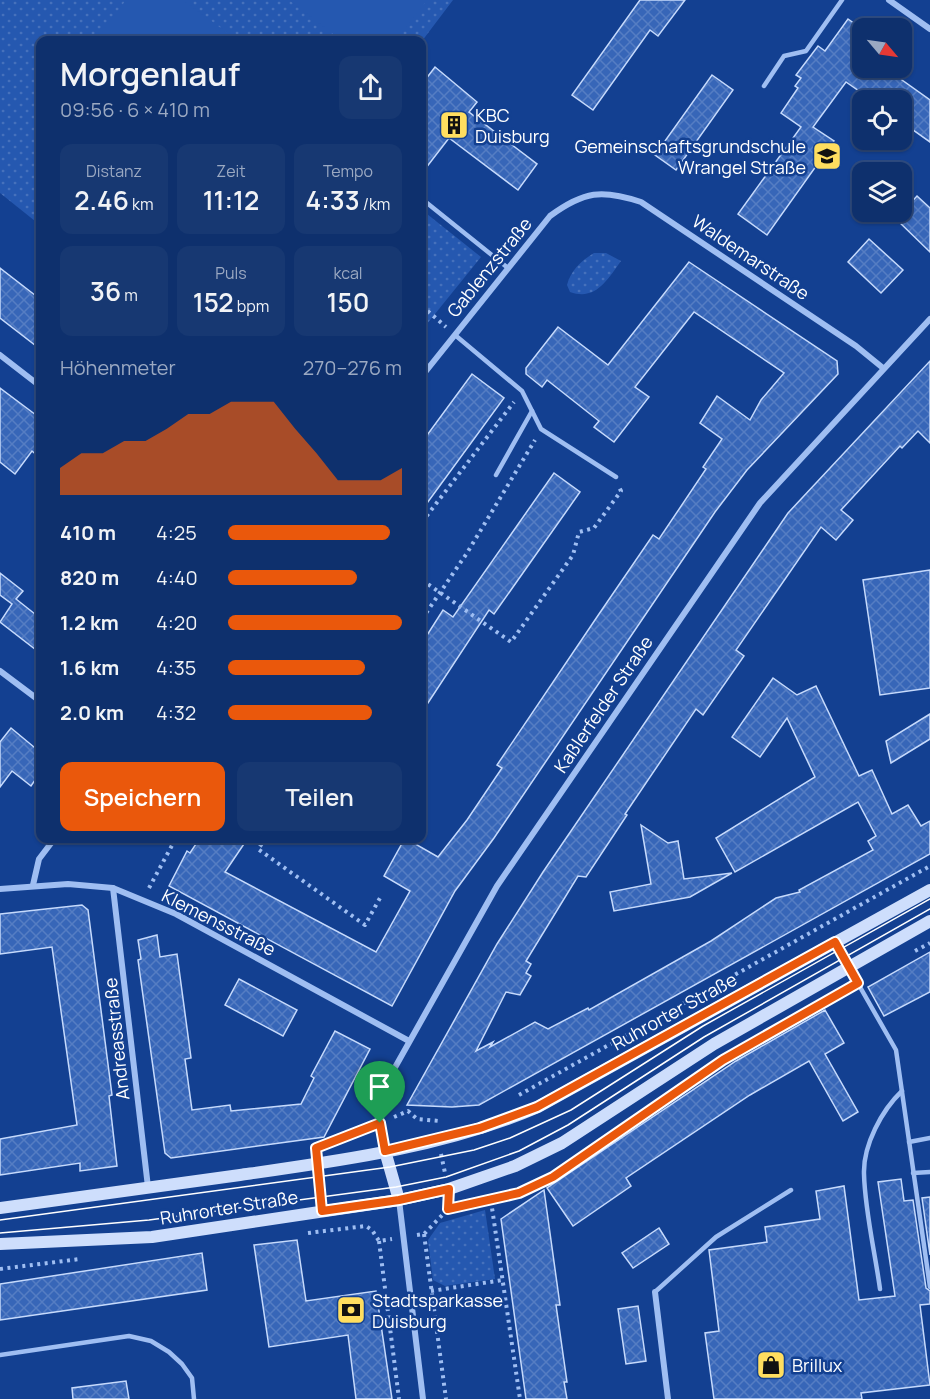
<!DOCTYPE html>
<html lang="de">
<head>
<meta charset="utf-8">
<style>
  body { margin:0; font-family:Manrope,sans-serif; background:#173872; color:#f1f3f6; height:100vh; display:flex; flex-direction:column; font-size:22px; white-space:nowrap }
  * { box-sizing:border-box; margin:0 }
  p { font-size:20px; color:#9ba9c2 }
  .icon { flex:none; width:33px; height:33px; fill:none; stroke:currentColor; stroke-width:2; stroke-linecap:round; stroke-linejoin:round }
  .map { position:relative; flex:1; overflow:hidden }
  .sheet { position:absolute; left:36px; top:36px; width:390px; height:807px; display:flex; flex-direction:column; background:#0e306d; border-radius:12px; box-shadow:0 2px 4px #0004,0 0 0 2px #2e4b80 }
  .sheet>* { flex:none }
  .needle { width:39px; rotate:119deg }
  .buttons { position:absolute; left:852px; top:18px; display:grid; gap:12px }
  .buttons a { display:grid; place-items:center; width:60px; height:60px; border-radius:12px; background:#0e306d; box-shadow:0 2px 4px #0004,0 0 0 2px #2e4b80; font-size:30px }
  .pin { position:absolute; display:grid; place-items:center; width:51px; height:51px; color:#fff; margin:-62px -26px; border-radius:50% 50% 50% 0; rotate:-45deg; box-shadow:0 0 6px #0007 }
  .pin .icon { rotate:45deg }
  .round { display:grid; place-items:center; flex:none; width:63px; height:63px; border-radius:12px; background:#173872 }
  .headline { display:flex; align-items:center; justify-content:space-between; height:102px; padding:0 24px }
  h1 { font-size:33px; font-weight:600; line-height:45px }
  .stats { display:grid; grid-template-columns:repeat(3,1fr); gap:9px; height:102px; padding:6px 24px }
  .stats div { display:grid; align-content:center; border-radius:12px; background:#173872; text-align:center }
  .stats b { font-size:26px; font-weight:600 }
  .stats small { font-size:16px; font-weight:400 }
  .stats p { font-size:16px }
  .chart { height:168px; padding:12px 24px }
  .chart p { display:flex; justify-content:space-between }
  .chart svg { width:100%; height:108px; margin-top:6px; fill:#ea580c; opacity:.7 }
  .cta { display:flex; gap:12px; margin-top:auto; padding:12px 24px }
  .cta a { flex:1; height:69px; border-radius:12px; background:#ea580c; color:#fff; font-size:24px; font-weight:600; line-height:69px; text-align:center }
  .cta a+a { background:#173872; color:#f1f3f6 }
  ul { padding:0 24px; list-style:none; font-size:20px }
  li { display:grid; grid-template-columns:96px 72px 1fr; align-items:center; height:45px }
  li i { height:15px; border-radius:8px; background:#ea580c }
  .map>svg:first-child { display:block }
  .green { fill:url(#green-dots) }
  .pitch { fill:#2558b0 }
  .building { fill:url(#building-cross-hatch); stroke:#c6dafc; stroke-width:1.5 }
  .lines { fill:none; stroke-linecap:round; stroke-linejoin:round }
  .path { stroke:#9fbef2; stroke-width:4; stroke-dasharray:3 4.5; stroke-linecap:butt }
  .service { stroke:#9fbef2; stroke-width:4.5 }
  .minor { stroke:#9fbef2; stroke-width:6 }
  .secondary { stroke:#cedefc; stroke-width:12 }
  .tram { stroke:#fff; stroke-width:1.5 }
  .route-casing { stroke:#fff; stroke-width:12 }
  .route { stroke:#ea580c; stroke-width:8 }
  .labels { text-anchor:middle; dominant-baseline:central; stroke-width:5; stroke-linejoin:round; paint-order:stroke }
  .poi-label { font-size:18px; fill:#fff; stroke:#134091; text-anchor:start }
  .street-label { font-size:18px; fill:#fff; stroke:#134091 }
</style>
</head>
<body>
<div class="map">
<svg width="930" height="1399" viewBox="0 0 930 1399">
  <defs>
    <pattern id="green-dots" width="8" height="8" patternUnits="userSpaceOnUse" patternTransform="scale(1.5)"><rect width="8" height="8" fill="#2558b0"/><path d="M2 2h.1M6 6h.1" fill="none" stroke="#4671bc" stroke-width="1.8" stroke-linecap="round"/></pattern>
    <pattern id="building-cross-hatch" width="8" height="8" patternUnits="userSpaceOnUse" patternTransform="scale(1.5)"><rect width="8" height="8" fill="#3766b8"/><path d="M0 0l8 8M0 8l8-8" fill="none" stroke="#557dc3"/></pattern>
  </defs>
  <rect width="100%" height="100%" fill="#134091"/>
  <g class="green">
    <path d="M0,0H453L422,41L40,40V225L0,193Z"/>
    <path d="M422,210L481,257L422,330Z"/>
    <path d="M594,253H606L621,261C607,280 596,301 570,292L567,285C571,270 581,261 594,253Z"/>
    <path d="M485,1210L495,1279L445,1286L433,1280L428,1240L440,1223Z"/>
  </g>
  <g class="pitch">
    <path d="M126,0H183L237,40H96Z"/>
    <path d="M289,0H427L396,40H341Z"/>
  </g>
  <g class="building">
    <path d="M640,0H685L658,36L650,30L593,110L572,95Z"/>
    <path d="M848,19L862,29V68H885L930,100V142L902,122V100H872L846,82L813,127L834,141L767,235L738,214L801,127L781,113L798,88L795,86L801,78L796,75L818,46L825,51Z"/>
    <path d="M435,67L477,102L469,112L537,164L518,190L449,138L422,173V84Z"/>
    <path d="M712,75L733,90L676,170L655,155Z"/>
    <path d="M917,196L930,208V252L896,219Z"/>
    <path d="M869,239L903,270L881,293L848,262Z"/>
    <path d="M689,262L837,361L838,374L747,470L715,512L494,838L455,891L392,1006L169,886L187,851L190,853L200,838H248L225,872L376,952L410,891L384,876L405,838L438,857L467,820L502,768L497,765L599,614L653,535L659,539L706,469L703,467L722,439L700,423L717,396L750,420L761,400L784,373L694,312L635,387L649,397L614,442L594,427L599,421L547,380L542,387L526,374V368L558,327L608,365Z"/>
    <path d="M0,268L40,299V349L0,318Z"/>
    <path d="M930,361V443L918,431L902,448L900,446L841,510L853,520L836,540L821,527L736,650L744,656L703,715L696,709L625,814L627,815L586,877L578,876L526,961L531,964L526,973L531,976L520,995L506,992L476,1051L493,1042L490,1047L535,1022L548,1029L588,1008L589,1010L711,941L776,898L800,892L799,890L873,850L868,841L876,836L858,802L735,872L716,838L815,777L787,718L760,757L732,737L773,678L797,695L816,686L859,776L872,770L892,814L908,805L921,826L930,821V854L479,1105L452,1107L407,1105L497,944L543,872L788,513Z"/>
    <path d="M472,374L504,398L422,510V442Z"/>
    <path d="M0,388L40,418V458L32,451L15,474L0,462Z"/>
    <path d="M554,473L580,492L494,614L489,610L422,712V643L443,610L453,617Z"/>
    <path d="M930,570V688L880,695L863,580Z"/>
    <path d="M0,573L23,591L16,599L40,618V653L0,622L12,604L0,595Z"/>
    <path d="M930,714V739L891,763L886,741Z"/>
    <path d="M11,728L40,752V773L31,786L12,771L0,787V742Z"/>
    <path d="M641,825L668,843L678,841L684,879L732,873L690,897L614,911L610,892L651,884Z"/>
    <path d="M82,905L88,910L112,1095L109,1096L117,1166L80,1171V1163L0,1175V1139L77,1125L52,947L0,954V914Z"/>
    <path d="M157,935L160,957L177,954L191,1058L185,1059L192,1110L230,1105L231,1111L301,1104L314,1078L311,1076L335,1031L370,1049L324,1137L171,1158L165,1153L138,960L141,959L138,940Z"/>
    <path d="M930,952V992L884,1016L868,987Z"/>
    <path d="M239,979L297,1010L283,1036L225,1005Z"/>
    <path d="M825,1010L844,1043L825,1054L858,1112L843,1121L809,1061L750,1095L626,1178L631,1186L573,1226L547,1188L736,1061Z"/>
    <path d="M901,1179L904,1201L913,1200L926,1288L930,1291V1304L920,1305L930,1385L861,1393L862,1399H714L705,1333L719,1331L709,1250L767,1242L765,1227L820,1219L816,1191L844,1186L859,1300L895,1296L878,1182Z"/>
    <path d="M544,1190L560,1305H556L567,1382H564L567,1399H526L501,1219Z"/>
    <path d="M930,1197V1255L922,1198Z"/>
    <path d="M659,1228L669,1244L633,1268L622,1253Z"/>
    <path d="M297,1240L306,1301L376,1291L392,1399H356L348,1335L269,1347L254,1245Z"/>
    <path d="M202,1253L207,1290L0,1320V1284Z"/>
    <path d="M638,1306L646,1361L626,1364L618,1309Z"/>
    <path d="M126,1381L129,1399H73L72,1388Z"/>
  </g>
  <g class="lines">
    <g class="path">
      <path d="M422,306L446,327"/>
      <path d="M422,522L514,402"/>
      <path d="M422,580L511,642L573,555L579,532L594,528L621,491L619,487"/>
      <path d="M422,619L467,553L535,440"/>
      <path d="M266,838L258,849L365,925L380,898"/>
      <path d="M149,888L176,838"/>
      <path d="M915,951L930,943"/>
      <path d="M519,1095L930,866"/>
      <path d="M394,1117L408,1111L417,1119L439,1121"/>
      <path d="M336,1142L368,1128"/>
      <path d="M441,1154L445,1173"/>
      <path d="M319,1178L321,1197"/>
      <path d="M491,1201L520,1399"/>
      <path d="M308,1233L366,1226L372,1230L379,1241L392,1239"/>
      <path d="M424,1234L446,1399"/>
      <path d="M417,1235L424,1234L448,1209L519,1193L553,1177L723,1061"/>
      <path d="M379,1241L399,1399"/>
      <path d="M0,1269L80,1259"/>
      <path d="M431,1291L503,1280"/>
    </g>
    <g class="service">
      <path d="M764,86L784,56L806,51L842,0"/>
      <path d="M422,199L508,268"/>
      <path d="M455,335L522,391L541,429L616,477"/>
      <path d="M496,475L532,411"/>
      <path d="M836,945L896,1050L930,1287"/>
      <path d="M909,1142L930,1138"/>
      <path d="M913,1173L930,1172"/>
      <path d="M880,1289C875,1252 865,1212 864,1174C863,1145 882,1110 902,1091"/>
      <path d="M655,1292L716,1237L791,1190"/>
      <path d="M0,1355L129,1336L151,1341L169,1352L182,1364L192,1378L194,1399"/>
    </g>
    <g class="minor">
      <path d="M889,0L930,29"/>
      <path d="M0,355L40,386"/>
      <path d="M422,376L550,216C584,191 602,189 641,202L856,346L883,368"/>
      <path d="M0,671L40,701"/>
      <path d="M33,885L39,859L55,838"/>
      <path d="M113,888L148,1187"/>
      <path d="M0,889L68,884L113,888L176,914L409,1041"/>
      <path d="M384,1151L380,1123L384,1087L497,886L760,503L930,319"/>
      <path d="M399,1200L423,1399"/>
      <path d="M655,1292L668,1399"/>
    </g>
    <g class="secondary">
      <path d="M385,1151L399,1200"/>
      <path d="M0,1208C80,1197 160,1186 240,1175C339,1161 445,1147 538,1107L930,890"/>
      <path d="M0,1244L152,1237L399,1200L449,1189L515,1166L562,1143L714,1044L930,921"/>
    </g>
    <g class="tram">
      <path d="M0,1220L390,1167L474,1150L510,1138L571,1110L703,1026L930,899"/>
      <path d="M0,1233L149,1220L396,1187L446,1177L519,1151L568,1125L704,1037L930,909"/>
    </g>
  </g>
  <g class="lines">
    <g class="route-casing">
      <path id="route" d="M835,942L858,983L723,1060L553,1177L519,1193L448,1209L449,1189L399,1200L322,1211L316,1148L380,1123L385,1151L480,1128L537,1107Z"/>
    </g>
    <use href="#route" class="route"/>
  </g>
  <defs>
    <g id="building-square" transform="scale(1.5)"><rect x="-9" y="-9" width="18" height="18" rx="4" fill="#ffde5f" stroke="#134091"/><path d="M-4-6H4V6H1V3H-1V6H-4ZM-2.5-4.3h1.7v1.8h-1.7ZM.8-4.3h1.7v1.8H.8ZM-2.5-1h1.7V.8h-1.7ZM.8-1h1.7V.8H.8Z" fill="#111"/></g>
    <g id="school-square" transform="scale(1.5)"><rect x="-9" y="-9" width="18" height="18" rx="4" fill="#ffde5f" stroke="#134091"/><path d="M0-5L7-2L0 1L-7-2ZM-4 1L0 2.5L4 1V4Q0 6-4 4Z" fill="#111"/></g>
    <g id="bank-square" transform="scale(1.5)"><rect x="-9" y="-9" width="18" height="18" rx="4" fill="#ffde5f" stroke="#134091"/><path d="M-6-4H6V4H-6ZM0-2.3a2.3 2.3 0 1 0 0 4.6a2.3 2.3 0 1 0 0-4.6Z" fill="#111"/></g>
    <g id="shop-square" transform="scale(1.5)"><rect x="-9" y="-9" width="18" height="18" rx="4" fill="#ffde5f" stroke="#134091"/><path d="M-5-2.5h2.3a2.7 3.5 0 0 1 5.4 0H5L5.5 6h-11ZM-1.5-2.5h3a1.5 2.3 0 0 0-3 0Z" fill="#111"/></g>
  </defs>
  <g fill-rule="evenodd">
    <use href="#building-square" x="454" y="125"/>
    <use href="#school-square" x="827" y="156"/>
    <use href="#bank-square" x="351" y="1310"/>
    <use href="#shop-square" x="771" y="1365"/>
  </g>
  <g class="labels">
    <g class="poi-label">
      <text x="475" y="115">KBC<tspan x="475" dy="21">Duisburg</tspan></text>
      <text x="806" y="146" text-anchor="end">Gemeinschaftsgrundschule<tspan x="806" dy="21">Wrangel Straße</tspan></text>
      <text x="372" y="1300">Stadtsparkasse<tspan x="372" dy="21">Duisburg</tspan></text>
      <text x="792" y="1365">Brillux</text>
    </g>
    <g class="street-label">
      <text transform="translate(751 257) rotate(34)">Waldemarstraße</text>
      <text transform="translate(489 267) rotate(-51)">Gablenzstraße</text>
      <text transform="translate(603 704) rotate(-56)">Kaßlerfelder Straße</text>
      <text transform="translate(219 922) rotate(27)">Klemensstraße</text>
      <text transform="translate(674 1011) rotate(-29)">Ruhrorter Straße</text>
      <text transform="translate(116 1039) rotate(-96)">Andreasstraße</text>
      <text transform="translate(229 1207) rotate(-9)">Ruhrorter Straße</text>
    </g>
  </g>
</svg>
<div class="buttons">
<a><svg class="needle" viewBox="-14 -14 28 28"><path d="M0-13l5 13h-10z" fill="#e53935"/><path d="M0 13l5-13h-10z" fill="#9ba9c2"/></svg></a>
<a><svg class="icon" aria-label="locate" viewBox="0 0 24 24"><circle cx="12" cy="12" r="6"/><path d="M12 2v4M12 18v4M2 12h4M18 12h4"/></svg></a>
<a><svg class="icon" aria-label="layers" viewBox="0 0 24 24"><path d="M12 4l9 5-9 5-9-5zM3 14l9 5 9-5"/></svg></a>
</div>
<div class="pin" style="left:380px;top:1123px;background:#1e9e55"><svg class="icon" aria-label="arrive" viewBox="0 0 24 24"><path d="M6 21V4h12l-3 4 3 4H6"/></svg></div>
<section class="sheet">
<div class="headline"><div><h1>Morgenlauf</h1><p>09:56 · 6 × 410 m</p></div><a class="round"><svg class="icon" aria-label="share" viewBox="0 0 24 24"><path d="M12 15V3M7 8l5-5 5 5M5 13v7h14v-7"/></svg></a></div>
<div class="stats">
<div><p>Distanz</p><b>2.46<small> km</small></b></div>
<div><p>Zeit</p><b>11:12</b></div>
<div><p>Tempo</p><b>4:33<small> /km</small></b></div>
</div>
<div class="stats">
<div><b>36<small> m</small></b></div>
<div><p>Puls</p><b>152<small> bpm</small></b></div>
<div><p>kcal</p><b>150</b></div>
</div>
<div class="chart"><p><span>Höhenmeter</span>270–276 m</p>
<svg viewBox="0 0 160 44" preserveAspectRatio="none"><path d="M0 44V33L10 27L20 27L30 22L40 22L50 17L60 11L70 11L80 6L90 6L100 6L110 17L120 27L130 38L140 38L150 38L160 33V44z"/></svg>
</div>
<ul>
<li><b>410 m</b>4:25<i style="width:93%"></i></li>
<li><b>820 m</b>4:40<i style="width:74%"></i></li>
<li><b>1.2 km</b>4:20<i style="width:100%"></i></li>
<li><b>1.6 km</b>4:35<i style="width:79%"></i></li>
<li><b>2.0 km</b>4:32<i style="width:83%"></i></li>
</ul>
<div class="cta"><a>Speichern</a><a>Teilen</a></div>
</section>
</div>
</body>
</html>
